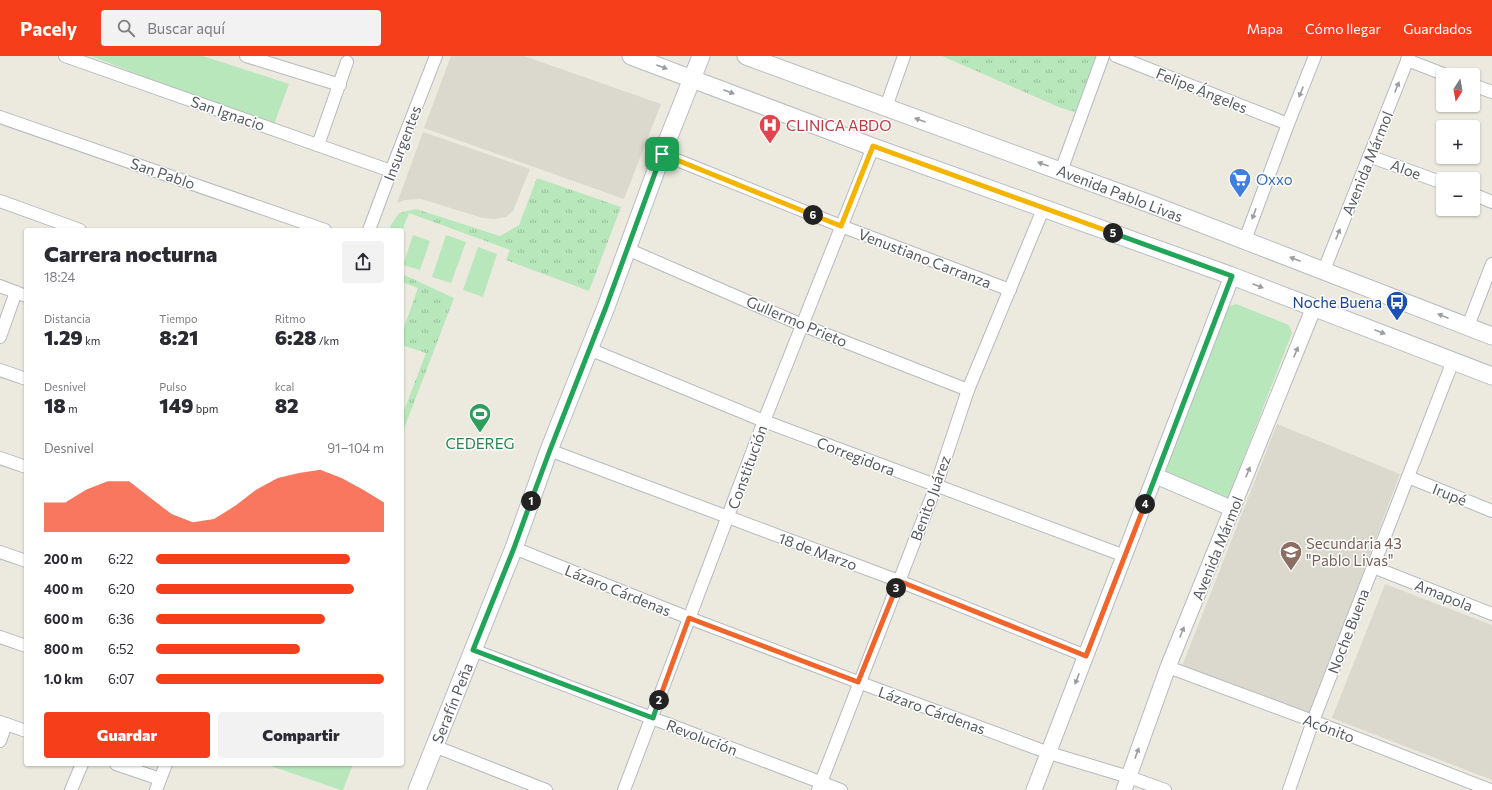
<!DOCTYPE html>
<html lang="es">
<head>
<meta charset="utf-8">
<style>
  body { margin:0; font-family:Commissioner,sans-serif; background:#f2f2f3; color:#2b2b33; height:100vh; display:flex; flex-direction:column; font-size:15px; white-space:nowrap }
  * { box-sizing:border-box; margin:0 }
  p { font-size:13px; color:#7c7c81 }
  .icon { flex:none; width:22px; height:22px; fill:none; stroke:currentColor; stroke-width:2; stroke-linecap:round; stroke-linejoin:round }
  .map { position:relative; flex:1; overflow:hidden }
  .drawer { position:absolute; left:24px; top:172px; width:380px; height:538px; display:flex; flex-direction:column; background:#fff; border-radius:4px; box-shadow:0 1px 3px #0004 }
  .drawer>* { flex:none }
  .needle { width:26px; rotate:191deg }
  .fabs { position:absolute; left:1436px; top:12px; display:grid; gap:8px }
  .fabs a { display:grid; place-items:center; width:44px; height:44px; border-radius:4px; background:#fff; box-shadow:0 1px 3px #0004; font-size:20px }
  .pin { position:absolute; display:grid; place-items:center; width:34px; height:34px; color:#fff; margin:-17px; border-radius:8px; box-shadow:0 2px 6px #0006 }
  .km { position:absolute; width:20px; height:20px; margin:-10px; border-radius:50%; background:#222; color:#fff; font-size:11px; line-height:20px; text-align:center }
  .round { display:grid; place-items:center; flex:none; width:42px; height:42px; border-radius:4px; background:#f2f2f3 }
  .head { display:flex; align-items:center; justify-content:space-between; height:68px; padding:0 20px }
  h1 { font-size:22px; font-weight:800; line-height:30px }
  .metrics { display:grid; grid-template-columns:repeat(3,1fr); gap:6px; height:68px; padding:4px 20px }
  .metrics div { display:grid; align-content:center }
  .metrics b { font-size:20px; font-weight:800 }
  .metrics small { font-size:11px; font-weight:400 }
  .metrics p { font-size:11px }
  .chart { height:112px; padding:8px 20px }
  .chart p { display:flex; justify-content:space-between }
  .chart svg { width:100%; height:72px; margin-top:4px; fill:#f63e1b; opacity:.7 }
  .primary-button { display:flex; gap:8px; margin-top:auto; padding:8px 20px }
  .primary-button a { flex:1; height:46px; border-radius:4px; background:#f63e1b; color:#fff; font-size:16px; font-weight:800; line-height:46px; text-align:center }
  .primary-button a+a { background:#f2f2f3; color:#2b2b33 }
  ul { padding:0 20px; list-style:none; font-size:13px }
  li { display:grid; grid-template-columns:64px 48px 1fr; align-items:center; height:30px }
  li i { height:10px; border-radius:5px; background:#f63e1b }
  header { display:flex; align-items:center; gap:24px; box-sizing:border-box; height:56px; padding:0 20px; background:#f63e1b; color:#fff }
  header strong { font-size:19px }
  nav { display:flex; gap:22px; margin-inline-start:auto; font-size:14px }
  .search { width:280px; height:36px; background:#f2f2f3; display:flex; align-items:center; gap:10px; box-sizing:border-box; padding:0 14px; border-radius:4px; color:#7c7c81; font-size:15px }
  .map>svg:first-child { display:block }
  .education { fill:#dbd9cd }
  .grass { fill:url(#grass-tufts) }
  .green { fill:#b8e7bb }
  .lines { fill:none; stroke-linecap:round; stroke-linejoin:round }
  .minor-casing { stroke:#b6b9bf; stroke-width:14 }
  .tertiary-casing { stroke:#b6b9bf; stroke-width:17 }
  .secondary-casing { stroke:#b9bcc4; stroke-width:19 }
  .minor { stroke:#fff; stroke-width:12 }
  .tertiary { stroke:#fff; stroke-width:15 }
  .secondary { stroke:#fff; stroke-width:17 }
  .oneway { fill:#9a9da0 }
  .split-1-casing { stroke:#fff; stroke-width:8 }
  .split-2-casing { stroke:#fff; stroke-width:8 }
  .split-3-casing { stroke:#fff; stroke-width:8 }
  .split-4-casing { stroke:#fff; stroke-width:8 }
  .split-5-casing { stroke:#fff; stroke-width:8 }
  .split-6-casing { stroke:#fff; stroke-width:8 }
  .split-7-casing { stroke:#fff; stroke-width:8 }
  .split-1 { stroke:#22a559; stroke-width:5 }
  .split-2 { stroke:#22a559; stroke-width:5 }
  .split-3 { stroke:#f0652b; stroke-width:5 }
  .split-4 { stroke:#f0652b; stroke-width:5 }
  .split-5 { stroke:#22a559; stroke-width:5 }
  .split-6 { stroke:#f5b400; stroke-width:5 }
  .split-7 { stroke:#f5b400; stroke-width:5 }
  .labels { text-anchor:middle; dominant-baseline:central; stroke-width:3; stroke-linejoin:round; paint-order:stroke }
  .street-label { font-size:15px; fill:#575b61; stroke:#fff }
  .health-label { font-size:15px; fill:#be3a42; stroke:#fff; text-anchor:start }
  .shop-label { font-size:15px; fill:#366cbe; stroke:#fff; text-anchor:start }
  .transit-label { font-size:15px; fill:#164399; stroke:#fff; text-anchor:end }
  .leisure-label { font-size:15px; fill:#27864d; stroke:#fff }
  .education-label { font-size:15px; fill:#785e54; stroke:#fff; text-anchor:start }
</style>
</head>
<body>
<header>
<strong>Pacely</strong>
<div class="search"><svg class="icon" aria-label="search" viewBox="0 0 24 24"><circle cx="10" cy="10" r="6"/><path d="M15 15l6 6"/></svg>Buscar aquí</div>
<nav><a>Mapa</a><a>Cómo llegar</a><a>Guardados</a></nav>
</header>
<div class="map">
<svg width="1492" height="734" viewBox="0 0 1492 734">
  <defs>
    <pattern id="grass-tufts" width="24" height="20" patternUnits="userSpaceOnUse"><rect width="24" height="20" fill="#b8e7bb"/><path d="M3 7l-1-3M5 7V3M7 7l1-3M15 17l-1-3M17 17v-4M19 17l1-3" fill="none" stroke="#98be9b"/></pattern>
  </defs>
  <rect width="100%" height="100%" fill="#eceade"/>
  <g class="education">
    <path d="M451,0H524L661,48L624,143L424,72Z"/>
    <path d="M423,76L530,113L513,155L506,161L495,163L483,162L421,143L405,144L397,147Z"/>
    <path d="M1277,368L1400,418L1309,661L1181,613Z"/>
    <path d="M1385,528L1492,569V724L1332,662Z"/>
  </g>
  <g class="grass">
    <path d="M942,0H1096L1075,56L1061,52Z"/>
    <path d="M537,122L621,151L589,235L506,204L510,194L409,157L402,175V174H389L391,169L399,157L416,153L500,180L519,169Z"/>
    <path d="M402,218L454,242L402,378V360L426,297L402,289V277L418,232L402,226Z"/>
  </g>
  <g class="green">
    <path d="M91,0H203L289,28L273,71Z"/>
    <path d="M413,179L430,185L420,214L403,209Z"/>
    <path d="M446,179L466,186L451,227L432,221Z"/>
    <path d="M478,191L497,198L483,241L463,234Z"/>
    <path d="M1236,248L1289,269L1292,277L1228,442L1220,444L1164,416L1227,251Z"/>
    <path d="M265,708H353L343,734H341Z"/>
  </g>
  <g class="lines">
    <g class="minor-casing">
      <g id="minor">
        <path d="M65,0L391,115"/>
        <path d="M246,0L340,29"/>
        <path d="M1116,0L1288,68"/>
        <path d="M1407,4L1446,19"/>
        <path d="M1473,29L1492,36"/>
        <path d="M886,51L904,0"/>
        <path d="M0,61L325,174"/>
        <path d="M318,89L347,6"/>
        <path d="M662,98L841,170L1010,234"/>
        <path d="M1369,100L1443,127"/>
        <path d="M1061,115L1103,0"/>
        <path d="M1473,138L1492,146"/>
        <path d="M0,145L80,174"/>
        <path d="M369,174L391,115L436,0"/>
        <path d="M1245,184L1288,68L1315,0"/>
        <path d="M627,193L802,269L968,334"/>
        <path d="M1324,214L1409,0"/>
        <path d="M0,230L26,240"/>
        <path d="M1468,270L1492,208"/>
        <path d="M0,281L16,236"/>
        <path d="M589,293L764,365L1125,500"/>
        <path d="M0,314L26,323"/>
        <path d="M549,394L899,525L1086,600"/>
        <path d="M0,402L26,411"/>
        <path d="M1408,421L1492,455"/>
        <path d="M514,492L689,562L858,626L1049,697L1129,721L1165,734"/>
        <path d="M0,496L26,505"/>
        <path d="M1373,511L1492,558"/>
        <path d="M0,581L26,590"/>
        <path d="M473,594L841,734"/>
        <path d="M1168,611L1313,665L1490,734"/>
        <path d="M0,666L26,675"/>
        <path d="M0,685L6,668"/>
        <path d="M434,690L546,734"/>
        <path d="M116,708L160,723"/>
        <path d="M71,734L82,708"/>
        <path d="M156,734L166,708"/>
        <path d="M624,734L764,365L873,91"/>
        <path d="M818,734L936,430L968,334L1044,151"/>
        <path d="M1289,734L1313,665L1453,305"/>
      </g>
    </g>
    <g class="tertiary-casing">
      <g id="tertiary">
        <path d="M1156,420L1233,453"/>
        <path d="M1034,734L1232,220"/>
        <path d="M1124,734L1168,611L1314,251"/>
      </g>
    </g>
    <g class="secondary-casing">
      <g id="secondary">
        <path d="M631,0L873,91L1232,220L1492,320"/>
        <path d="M746,0L1153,149L1492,280"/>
        <path d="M417,734L514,492L549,394L606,251L662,98L701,0"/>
      </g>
    </g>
    <use href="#minor" class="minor"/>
    <use href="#tertiary" class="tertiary"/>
    <use href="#secondary" class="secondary"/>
  </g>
  <defs><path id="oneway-solid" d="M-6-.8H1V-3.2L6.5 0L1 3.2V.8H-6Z"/></defs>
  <g class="oneway">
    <use href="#oneway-solid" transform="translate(662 11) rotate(20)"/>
    <use href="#oneway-solid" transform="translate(1397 31) rotate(-68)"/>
    <use href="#oneway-solid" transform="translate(729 36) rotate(21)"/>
    <use href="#oneway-solid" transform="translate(1301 36) rotate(112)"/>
    <use href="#oneway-solid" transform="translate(920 64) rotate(-160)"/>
    <use href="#oneway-solid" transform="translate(1043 108) rotate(-160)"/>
    <use href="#oneway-solid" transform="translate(1254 158) rotate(110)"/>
    <use href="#oneway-solid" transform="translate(1338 178) rotate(-68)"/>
    <use href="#oneway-solid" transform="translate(1295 203) rotate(-159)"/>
    <use href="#oneway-solid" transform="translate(1258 230) rotate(21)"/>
    <use href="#oneway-solid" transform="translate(1443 260) rotate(-158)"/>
    <use href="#oneway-solid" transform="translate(1380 276) rotate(21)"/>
    <use href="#oneway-solid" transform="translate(1296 296) rotate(-68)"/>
    <use href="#oneway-solid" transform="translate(1248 416) rotate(-68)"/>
    <use href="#oneway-solid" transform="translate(1182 576) rotate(-68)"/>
    <use href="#oneway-solid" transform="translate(1077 623) rotate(111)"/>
    <use href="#oneway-solid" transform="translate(1137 697) rotate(-70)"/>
  </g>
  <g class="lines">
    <g class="split-1-casing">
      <path id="split-1" d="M531,445L550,394L606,251L662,98"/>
    </g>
    <g class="split-2-casing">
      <path id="split-2" d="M531,445L514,492L473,594L653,662L659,644"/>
    </g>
    <g class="split-3-casing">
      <path id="split-3" d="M659,644L689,562L858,626L896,532"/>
    </g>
    <g class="split-4-casing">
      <path id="split-4" d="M896,532L899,525L1086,600L1145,448"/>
    </g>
    <g class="split-5-casing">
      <path id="split-5" d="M1113,177L1232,220L1145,448"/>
    </g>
    <g class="split-6-casing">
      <path id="split-6" d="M813,159L841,170L873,90L1113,177"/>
    </g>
    <g class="split-7-casing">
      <path id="split-7" d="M662,98L813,159"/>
    </g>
    <use href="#split-1" class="split-1"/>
    <use href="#split-2" class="split-2"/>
    <use href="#split-3" class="split-3"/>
    <use href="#split-4" class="split-4"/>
    <use href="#split-5" class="split-5"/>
    <use href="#split-6" class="split-6"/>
    <use href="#split-7" class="split-7"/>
  </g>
  <defs>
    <g id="hospital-pin" transform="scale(1.15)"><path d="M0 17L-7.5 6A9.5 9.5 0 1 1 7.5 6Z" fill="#e0444e" stroke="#fff"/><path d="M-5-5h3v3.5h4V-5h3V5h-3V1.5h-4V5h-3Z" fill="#fff"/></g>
    <g id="supermarket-pin" transform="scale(1.15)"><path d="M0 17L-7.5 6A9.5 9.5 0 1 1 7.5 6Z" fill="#3f7fe0" stroke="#fff"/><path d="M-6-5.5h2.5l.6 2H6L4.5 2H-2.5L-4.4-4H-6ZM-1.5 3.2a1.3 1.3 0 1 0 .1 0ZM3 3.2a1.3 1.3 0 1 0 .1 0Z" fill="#fff"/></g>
    <g id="bus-pin" transform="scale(1.15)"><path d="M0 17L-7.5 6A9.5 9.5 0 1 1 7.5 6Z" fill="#1a4fb4" stroke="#fff"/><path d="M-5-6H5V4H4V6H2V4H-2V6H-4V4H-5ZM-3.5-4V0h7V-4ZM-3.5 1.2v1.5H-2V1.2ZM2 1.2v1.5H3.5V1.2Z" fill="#fff"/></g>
    <g id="stadium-pin" transform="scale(1.15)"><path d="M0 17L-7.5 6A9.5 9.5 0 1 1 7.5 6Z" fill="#2e9e5b" stroke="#fff"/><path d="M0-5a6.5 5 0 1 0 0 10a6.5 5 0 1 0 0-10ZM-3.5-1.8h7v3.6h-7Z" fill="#fff"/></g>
    <g id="school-pin" transform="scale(1.15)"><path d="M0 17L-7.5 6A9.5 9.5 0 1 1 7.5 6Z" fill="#8d6e63" stroke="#fff"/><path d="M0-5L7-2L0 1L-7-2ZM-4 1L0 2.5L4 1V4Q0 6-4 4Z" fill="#fff"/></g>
  </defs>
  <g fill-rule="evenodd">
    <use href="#hospital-pin" x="770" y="69"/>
    <use href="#supermarket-pin" x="1240" y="123"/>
    <use href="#bus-pin" x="1397" y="246"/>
    <use href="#stadium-pin" x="480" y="358"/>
    <use href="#school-pin" x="1291" y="496"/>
  </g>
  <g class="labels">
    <g class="street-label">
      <text transform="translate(1202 34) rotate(22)">Felipe Ángeles</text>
      <text transform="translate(228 57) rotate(19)">San Ignacio</text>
      <text transform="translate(402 87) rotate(-69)">Insurgentes</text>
      <text transform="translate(1367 107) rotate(-68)">Avenida Mármol</text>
      <text transform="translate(1406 113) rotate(20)">Aloe</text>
      <text transform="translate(163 117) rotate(19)">San Pablo</text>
      <text transform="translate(1120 137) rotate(21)">Avenida Pablo Livas</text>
      <text transform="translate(925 202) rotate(21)">Venustiano Carranza</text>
      <text transform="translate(797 265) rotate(23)">Gullermo Prieto</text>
      <text transform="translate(856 400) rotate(21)">Corregidora</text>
      <text transform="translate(747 411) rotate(-70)">Constitución</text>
      <text transform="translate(1450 438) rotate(22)">Irupé</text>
      <text transform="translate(930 442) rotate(-70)">Benito Juárez</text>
      <text transform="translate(1217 492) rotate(-68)">Avenida Mármol</text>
      <text transform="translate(818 495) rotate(20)">18 de Marzo</text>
      <text transform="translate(618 534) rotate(22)">Lázaro Cárdenas</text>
      <text transform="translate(1444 539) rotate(22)">Amapola</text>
      <text transform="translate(1348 575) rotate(-69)">Noche Buena</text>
      <text transform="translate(452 647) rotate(-68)">Serafín Peña</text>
      <text transform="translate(932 654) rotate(20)">Lázaro Cárdenas</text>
      <text transform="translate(1329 672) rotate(21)">Acónito</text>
      <text transform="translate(702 681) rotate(21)">Revolución</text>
    </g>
    <g class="health-label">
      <text x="786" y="69">CLINICA ABDO</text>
    </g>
    <g class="shop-label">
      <text x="1256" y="123">Oxxo</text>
    </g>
    <g class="transit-label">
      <text x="1382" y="246">Noche Buena</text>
    </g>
    <g class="leisure-label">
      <text x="480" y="387">CEDEREG</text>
    </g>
    <g class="education-label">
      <text x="1306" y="487">Secundaria 43<tspan x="1306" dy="17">"Pablo Livas"</tspan></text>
    </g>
  </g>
</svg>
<div class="fabs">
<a><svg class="needle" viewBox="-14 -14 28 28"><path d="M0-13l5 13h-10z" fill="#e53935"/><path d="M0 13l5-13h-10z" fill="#7c7c81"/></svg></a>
<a>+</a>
<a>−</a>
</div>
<div class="pin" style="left:662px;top:98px;background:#1e9e55"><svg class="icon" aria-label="arrive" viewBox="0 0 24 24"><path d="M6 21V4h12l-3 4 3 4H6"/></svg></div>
<b class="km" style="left:531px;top:445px">1</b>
<b class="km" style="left:659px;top:644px">2</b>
<b class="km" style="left:896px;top:532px">3</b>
<b class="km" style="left:1145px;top:448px">4</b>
<b class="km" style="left:1113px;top:177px">5</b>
<b class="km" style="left:813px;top:159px">6</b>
<section class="drawer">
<div class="head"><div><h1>Carrera nocturna</h1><p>18:24</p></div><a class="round"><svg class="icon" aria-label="share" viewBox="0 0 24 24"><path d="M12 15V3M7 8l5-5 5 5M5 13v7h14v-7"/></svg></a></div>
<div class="metrics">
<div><p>Distancia</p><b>1.29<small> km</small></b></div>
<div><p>Tiempo</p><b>8:21</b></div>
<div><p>Ritmo</p><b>6:28<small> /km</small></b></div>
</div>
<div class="metrics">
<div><p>Desnivel</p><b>18<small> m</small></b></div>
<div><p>Pulso</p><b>149<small> bpm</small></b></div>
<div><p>kcal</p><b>82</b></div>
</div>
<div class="chart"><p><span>Desnivel</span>91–104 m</p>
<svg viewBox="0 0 160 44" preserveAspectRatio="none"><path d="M0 44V26L10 26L20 18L30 13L40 13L50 23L60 33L70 38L80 36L90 28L100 18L110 11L120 8L130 6L140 11L150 18L160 26V44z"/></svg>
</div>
<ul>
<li><b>200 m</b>6:22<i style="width:85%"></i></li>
<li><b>400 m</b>6:20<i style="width:87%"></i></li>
<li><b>600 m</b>6:36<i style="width:74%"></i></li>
<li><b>800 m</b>6:52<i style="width:63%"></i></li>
<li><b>1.0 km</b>6:07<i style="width:100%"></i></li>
</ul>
<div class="primary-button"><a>Guardar</a><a>Compartir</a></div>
</section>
</div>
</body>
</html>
